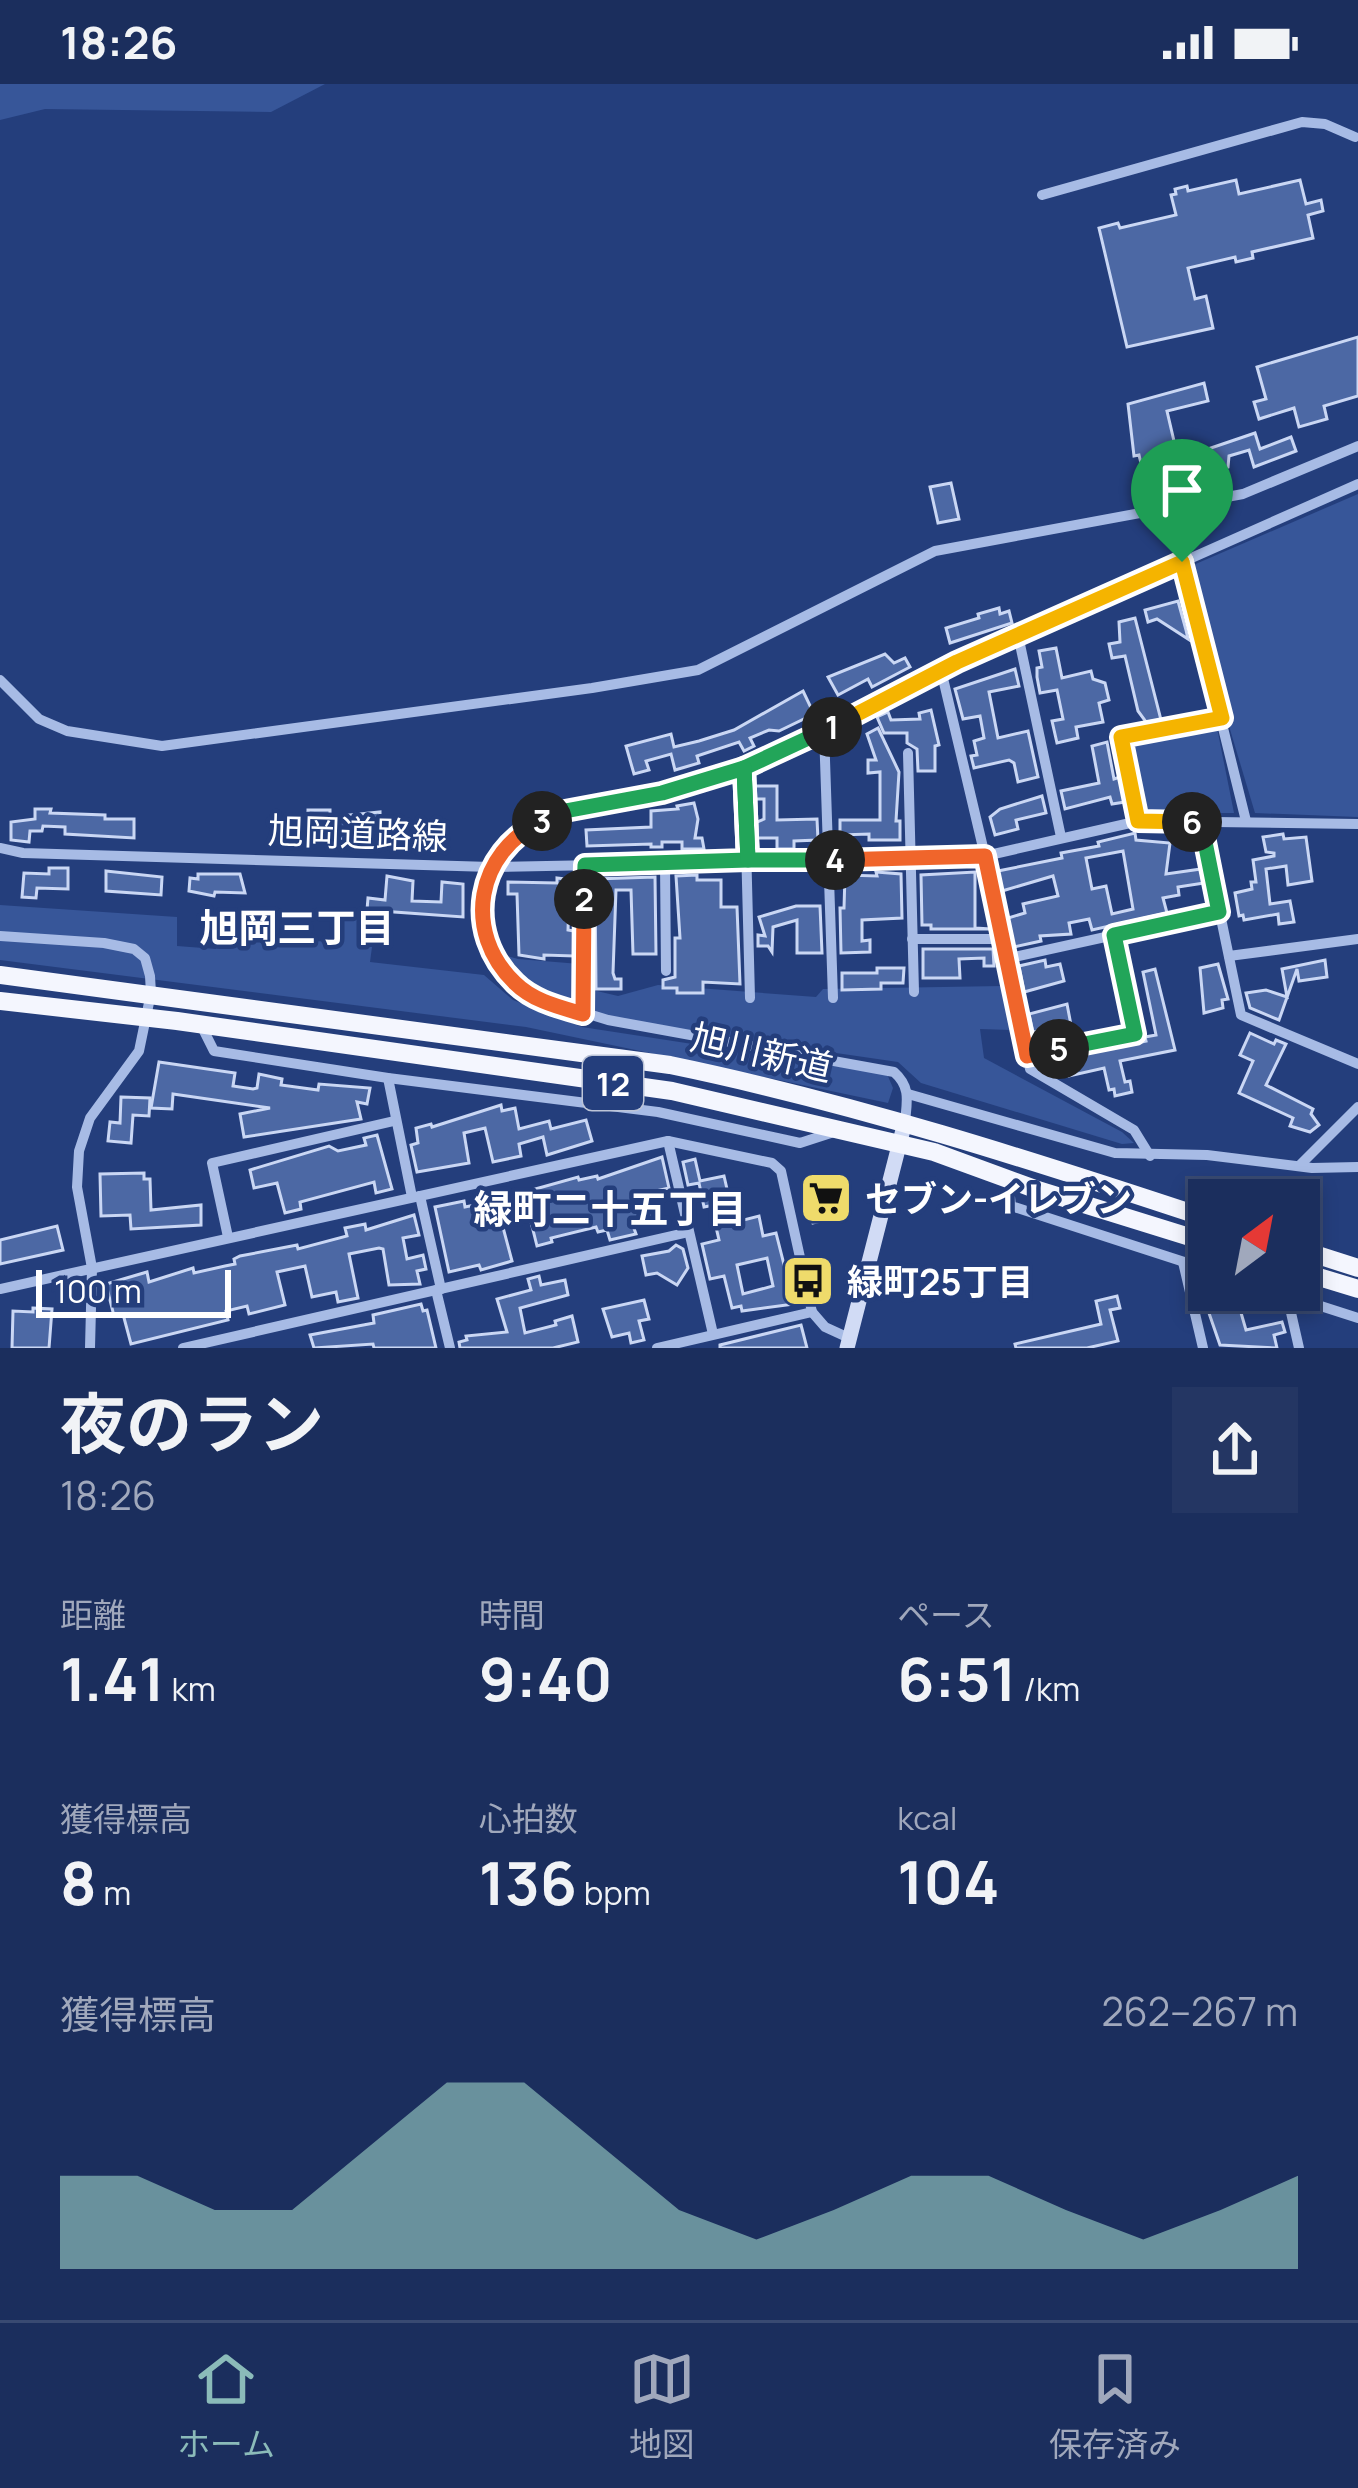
<!DOCTYPE html>
<html lang="ja">
<head>
<meta charset="utf-8">
<style>
  body { margin:0; font-family:Manrope,"Noto Sans JP",sans-serif; background:#243663; color:#f1f3f6; height:100vh; display:flex; flex-direction:column; font-size:45px; white-space:nowrap }
  * { box-sizing:border-box; margin:0 }
  p { font-size:39px; color:#a0a8bc }
  .icon { flex:none; width:66px; height:66px; fill:none; stroke:currentColor; stroke-width:2; stroke-linecap:round; stroke-linejoin:round }
  .map { position:relative; height:1264px; overflow:hidden }
  .sheet { display:flex; flex-direction:column; background:#1b2e5d; flex:1 }
  .sheet>* { flex:none }
  .needle { width:78px; rotate:32deg }
  .controls { position:absolute; left:1188px; top:1095px; display:grid; gap:24px }
  .controls a { display:grid; place-items:center; width:132px; height:132px; border-radius:0px; background:#1b2e5d; box-shadow:0 6px 18px #0003,0 0 0 3px #394a72; font-size:60px }
  .scale { position:absolute; left:36px; bottom:30px; width:195px; box-sizing:border-box; padding-left:12px; border:6px solid #fff; border-top:0; font-size:33px; line-height:42px; white-space:nowrap; color:#fff; -webkit-text-stroke:9px #243e7c; paint-order:stroke }
  .pin { position:absolute; display:grid; place-items:center; width:102px; height:102px; color:#fff; margin:-123px -51px; border-radius:50% 50% 50% 0; rotate:-45deg; box-shadow:0 0 12px #0007 }
  .pin .icon { rotate:45deg }
  .km { position:absolute; width:60px; height:60px; margin:-30px; border-radius:50%; background:#222; color:#fff; font-size:33px; line-height:60px; text-align:center }
  .round { display:grid; place-items:center; flex:none; width:126px; height:126px; border-radius:0px; background:#243663 }
  .summary { display:flex; align-items:center; justify-content:space-between; height:204px; padding:0 60px }
  h1 { font-size:66px; font-weight:700; line-height:90px }
  .metrics { display:grid; grid-template-columns:repeat(3,1fr); gap:18px; height:204px; padding:12px 60px }
  .metrics div { display:grid; align-content:center }
  .metrics b { font-size:60px; font-weight:700 }
  .metrics small { font-size:33px; font-weight:400 }
  .metrics p { font-size:33px }
  .chart { height:336px; padding:24px 60px }
  .chart p { display:flex; justify-content:space-between }
  .chart svg { width:100%; height:216px; margin-top:12px; fill:#8bbbb9; opacity:.7 }
  .status { display:flex; justify-content:space-between; align-items:center; height:84px; padding:0 60px; background:#1b2e5d; direction:ltr }
  .status svg { height:33px; fill:currentColor }
  .tabs { display:flex; justify-content:space-around; align-items:center; height:168px; border-top:3px solid #394a72; background:#1b2e5d; font-size:33px; color:#a0a8bc }
  .tabs a { display:grid; justify-items:center; gap:6px }
  .tabs .active { color:#8bbbb9 }
  .map>svg:first-child { display:block }
  .green { fill:#375699 }
  .building { fill:#4c68a4; stroke:#cad7f4; stroke-width:3; fill-rule:evenodd }
  .lines { fill:none; stroke-linecap:round; stroke-linejoin:round }
  .minor { stroke:#a7bbe5; stroke-width:10 }
  .secondary { stroke:#d1dbf5; stroke-width:15 }
  .trunk { stroke:#f4f6fe; stroke-width:18 }
  .split-1-casing { stroke:#fff; stroke-width:24 }
  .split-2-casing { stroke:#fff; stroke-width:24 }
  .split-3-casing { stroke:#fff; stroke-width:24 }
  .split-4-casing { stroke:#fff; stroke-width:24 }
  .split-5-casing { stroke:#fff; stroke-width:24 }
  .split-6-casing { stroke:#fff; stroke-width:24 }
  .split-7-casing { stroke:#fff; stroke-width:24 }
  .split-1 { stroke:#f5b400; stroke-width:15 }
  .split-2 { stroke:#22a559; stroke-width:15 }
  .split-3 { stroke:#f0652b; stroke-width:15 }
  .split-4 { stroke:#22a559; stroke-width:15 }
  .split-5 { stroke:#f0652b; stroke-width:15 }
  .split-6 { stroke:#22a559; stroke-width:15 }
  .split-7 { stroke:#f5b400; stroke-width:15 }
  .labels { text-anchor:middle; dominant-baseline:central; stroke-width:9; stroke-linejoin:round; paint-order:stroke }
  .shield { fill:#243e7c; stroke:#bdc5d8; stroke-width:3 }
  .shield-label { font-size:33px; font-weight:bold; fill:#fff }
  .street-label { font-size:36px; fill:#fff; stroke:#243e7c }
  .poi-label { font-size:36px; font-weight:bold; fill:#fff; stroke:#243e7c; text-anchor:start }
  .neighbourhood-label { font-size:39px; font-weight:bold; fill:#fff; stroke:#243e7c }
</style>
</head>
<body>
<div class="status"><b>18:26</b><svg viewBox="0 0 49 12"><path d="M0 12V9h3v3zM5 12V6h3v6zM10 12V3h3v9zM15 12V0h3v12zM26 1h20v11H26zM47 4h2v5h-2z"/></svg></div>
<div class="map">
<svg width="1358" height="1264" viewBox="0 0 1358 1264">
  <rect width="100%" height="100%" fill="#243e7c"/>
  <g class="green">
    <path d="M0,0H325L271,28L45,25L0,36Z"/>
    <path d="M1358,410V733L1255,729L1226,632L1191,482Z"/>
    <path d="M1216,639L1234,729H1144L1127,657Z"/>
    <path d="M0,821L177,833V862L216,865V833L246,835L252,855L338,858L340,828L376,833L370,878L484,891L513,916L582,943L887,990L893,1004L888,1019L526,943L0,876Z"/>
    <path d="M490,867L518,875L580,880V903L618,912L658,901L816,913L823,905L1002,902L1011,946L980,945L984,974L1122,1048L1134,1059L1122,1060L921,999L898,978L608,936L533,913Z"/>
  </g>
  <g class="building">
    <path d="M1236,96L1239,110L1300,96L1306,120L1321,116L1323,127L1308,131L1313,154L1252,168L1253,174L1236,178L1235,173L1188,184L1195,215L1206,212L1213,244L1127,263L1099,144L1118,139L1120,144L1176,131L1171,111L1176,110L1175,105L1187,102L1188,107Z"/>
    <path d="M1358,253V312L1324,322L1327,335L1299,343L1294,324L1259,335L1254,318L1266,315L1257,283Z"/>
    <path d="M1204,299L1208,317L1167,327L1184,400L1148,409L1139,371L1134,372L1128,320Z"/>
    <path d="M1255,349L1260,365L1291,353L1296,367L1254,383L1249,366L1229,372L1228,383L1215,387L1213,380L1210,382L1205,366Z"/>
    <path d="M951,399L959,435L938,439L930,403Z"/>
    <path d="M1178,517L1186,546L1188,555L1157,535L1148,538L1145,526Z"/>
    <path d="M999,524L1000,530L1009,527L1012,539L950,559L946,544L979,534L978,530Z"/>
    <path d="M1135,534L1161,636L1146,638L1138,627L1125,572L1112,574L1109,560L1120,558L1119,538Z"/>
    <path d="M1056,564L1062,594L1091,587L1093,595L1105,599L1109,616L1099,619L1103,638L1076,643L1078,654L1057,659L1052,637L1063,635L1057,606L1040,609L1037,593V584L1042,583L1039,567Z"/>
    <path d="M885,570L894,579L905,574L910,583L872,603L868,595L838,611L828,593Z"/>
    <path d="M1015,585L1019,602L989,608L998,654L1028,647L1038,693L1018,698L1014,679L1009,676L974,684L971,672L977,671L974,657L984,654L980,632L963,635L955,605Z"/>
    <path d="M803,607L814,630L779,647L769,646L750,654L754,662L744,667L739,658L697,672L699,679L675,686L671,670L646,677L649,686L634,690L626,662L671,650L674,663L699,657L734,646Z"/>
    <path d="M931,626L939,661L935,662V687H918L917,665L907,659V649H884L877,633L888,628L891,636L920,635L919,629Z"/>
    <path d="M878,644L899,688L896,737H900V756H869V750L840,751V736H880V688L868,689V676H876L867,650Z"/>
    <path d="M1107,658L1114,695L1120,693L1125,718L1112,720L1110,713L1065,725L1061,707L1099,699L1092,662Z"/>
    <path d="M754,702H777V736L817,735L818,756L794,757V765H777V754H757L755,739L764,735V715H755Z"/>
    <path d="M1042,712L1046,729L1016,736L1018,745L995,751L990,733L1000,725Z"/>
    <path d="M694,719L698,735L695,754H702L704,765H682V758H662V763H651V760L587,762L586,746L651,743V727L678,725L677,722Z"/>
    <path d="M35,725H51L50,729L105,731V735H134V754L65,750V743L43,742L42,747H30L29,758L11,756V738L35,735Z"/>
    <path d="M308,726H330V733L380,728V739H366L365,755H323V740H308Z"/>
    <path d="M1135,749L1136,756L1170,759L1166,790L1201,785L1204,799L1178,803L1179,811L1163,814L1167,829L1092,846L1089,835L1069,839L1071,850L1040,852L1041,857L1014,863L1008,834L1025,829L1023,820L1058,812L1053,792L1002,807L998,787L1062,774L1061,769L1099,762L1098,758ZM1123,767L1133,825L1112,830L1106,802L1092,805L1086,774Z"/>
    <path d="M1283,750L1284,755L1306,753L1312,797L1288,801L1286,782L1266,785L1270,820L1290,817L1294,838L1279,840L1278,830L1244,836L1243,831L1239,832L1235,809L1252,805L1251,798H1256L1253,776L1274,772V769L1266,768L1263,753Z"/>
    <path d="M49,784H68V805L37,804L36,814L22,813L24,789L49,790Z"/>
    <path d="M106,787L162,793L161,811L106,807Z"/>
    <path d="M876,788L901,790L902,834L862,836V857L870,856V868L841,869L840,824H844L845,791L877,792Z"/>
    <path d="M975,788V844L991,845H931V841H922L921,791Z"/>
    <path d="M198,790H240L245,809L215,808L214,812L189,807L190,794L198,795Z"/>
    <path d="M697,791V796H721V823H737L740,900L703,898V909H677V904H663V896L675,893V854H680L676,792Z"/>
    <path d="M387,792L413,797L412,817L441,818L442,798L463,800V833L367,826L368,814L385,816Z"/>
    <path d="M655,793L656,870H633L631,806H616L613,889L615,895H621V905H596L595,795Z"/>
    <path d="M557,794L575,796V815H569L568,846L574,847V872L544,871V875L519,871L517,810H508V798L557,799Z"/>
    <path d="M796,822H820L822,869H797V836L773,843L772,868L768,862H758V851L765,852L759,833Z"/>
    <path d="M923,865H993L994,882H984V874L959,875L960,894H923Z"/>
    <path d="M1045,876L1046,883L1060,880L1064,897L1024,908L1019,882Z"/>
    <path d="M1325,876L1327,893L1299,897L1297,885L1279,936L1250,924L1246,909L1266,906L1287,913L1282,885Z"/>
    <path d="M1218,880L1228,915L1222,916L1223,924L1204,929L1200,884Z"/>
    <path d="M877,884H904L903,899H881V905L842,906V889H877Z"/>
    <path d="M1155,885L1175,966L1120,977L1125,998L1130,997L1132,1008L1115,1012L1114,1005L1109,1006L1104,984L1069,992L1065,974L1146,957L1145,953L1156,951L1143,888Z"/>
    <path d="M1067,920L1071,941L1033,948L1029,930Z"/>
    <path d="M1250,949L1274,960L1276,956L1286,960L1266,1001L1313,1025L1311,1030L1319,1041L1310,1048L1290,1042L1293,1034L1239,1009L1253,977L1240,971Z"/>
    <path d="M159,978L235,989L233,1002L253,1005L257,1004L259,990L282,995L281,1001L318,1006L319,1000L370,1004L367,1020L357,1018L361,1035L244,1053L240,1030L270,1024L173,1010L172,1025L151,1024Z"/>
    <path d="M121,1013L150,1014L149,1032L133,1031L131,1059L108,1057L110,1038L120,1039Z"/>
    <path d="M501,1021L502,1027L515,1024L519,1045L549,1037L551,1045L586,1036L592,1057L547,1071L543,1053L519,1060L521,1072L493,1078L485,1044L464,1049L469,1079L417,1088L411,1061L418,1059L416,1044L431,1040L432,1043Z"/>
    <path d="M377,1051L392,1105L376,1109L374,1098L300,1118L301,1125L285,1129L277,1099L254,1104L250,1086L329,1062L338,1067L366,1061L364,1054Z"/>
    <path d="M662,1073L669,1104L651,1108L657,1130L631,1136L636,1150L610,1156L607,1146L598,1148L596,1143L551,1154L552,1158L537,1162L529,1130L501,1136L512,1177L481,1186L479,1181L449,1188L435,1123L464,1117L465,1123L485,1119L578,1093L579,1096L597,1092L598,1095Z"/>
    <path d="M695,1075L700,1097L724,1092L730,1118L704,1123L699,1099L688,1101L683,1078Z"/>
    <path d="M144,1089V1095H150L151,1126L201,1121V1141L131,1145L130,1131L101,1132L100,1090Z"/>
    <path d="M837,1098L846,1120L839,1122L842,1132L813,1139L805,1106Z"/>
    <path d="M414,1131L419,1151L403,1154L407,1175L423,1171L426,1185L417,1187L420,1200L389,1201L383,1165L379,1164L349,1170L358,1214L338,1218L336,1208L312,1213L305,1182L277,1188L285,1221L249,1230L247,1222L226,1227L228,1236L131,1260L123,1230L114,1232L106,1200L147,1188L149,1198L193,1184L194,1189L225,1182L235,1180L234,1175L240,1172L297,1161L298,1165L347,1152L345,1144L365,1140L366,1146Z"/>
    <path d="M759,1132L763,1152L776,1149L794,1220L742,1227L741,1222L732,1224L724,1192L710,1195L702,1160L719,1156L716,1143ZM767,1174L773,1202L743,1210L737,1181Z"/>
    <path d="M57,1142L63,1166L0,1180V1156Z"/>
    <path d="M676,1161L683,1165L688,1184L677,1201L657,1189L646,1191L642,1172L669,1167Z"/>
    <path d="M539,1192L541,1201L565,1196L568,1211L520,1224L525,1249L556,1241L555,1237L572,1232L578,1258L553,1264H460L459,1258L467,1256L466,1252L507,1248L497,1215L531,1206L528,1195Z"/>
    <path d="M1201,1206L1235,1208L1246,1246L1282,1238L1285,1248L1274,1251L1277,1264L1220,1261Z"/>
    <path d="M1117,1212L1120,1224L1110,1226L1118,1257L1087,1264H1016L1015,1260L1101,1240L1096,1217Z"/>
    <path d="M644,1216L649,1235L639,1237L644,1256L631,1259L629,1249L612,1253L603,1225Z"/>
    <path d="M421,1220L423,1227L427,1226L436,1264H374L373,1260L314,1264L310,1251L374,1239L373,1231Z"/>
    <path d="M33,1224L52,1225L49,1264H12L13,1227L33,1228Z"/>
    <path d="M801,1241L807,1264H720V1261Z"/>
  </g>
  <g class="lines">
    <g class="minor">
      <path d="M1042,111L1302,38L1325,40L1355,53"/>
      <path d="M1182,478L1246,737"/>
      <path d="M1018,551L1061,753"/>
      <path d="M941,586L985,772L1030,985L1134,1046L1150,1072"/>
      <path d="M0,596L39,635L67,647L162,662L592,604L698,586L935,467L1243,410L1358,362"/>
      <path d="M824,646L833,914"/>
      <path d="M908,669L914,908"/>
      <path d="M744,684L750,914"/>
      <path d="M1139,737L1121,653L1222,634"/>
      <path d="M1201,738L1241,931L1358,980"/>
      <path d="M0,764L23,769L491,783L910,775L985,772L1139,737L1358,740"/>
      <path d="M665,779L666,887"/>
      <path d="M0,852L104,859L134,865L145,874L150,892L151,909L139,967L90,1034L79,1067L77,1103L92,1184L90,1264"/>
      <path d="M912,855H1001"/>
      <path d="M1229,872L1358,855"/>
      <path d="M1005,875L1219,828"/>
      <path d="M583,930L585,781"/>
      <path d="M201,941L214,967L388,994L658,1028L800,1059L837,1047"/>
      <path d="M1027,972L1135,950L1114,851"/>
      <path d="M388,994L412,1113"/>
      <path d="M908,1010L1115,1069L1207,1071L1312,1084L1358,1083"/>
      <path d="M905,1038C907,1017 911,1003 894,988L608,936L533,913L504,886L484,848L480,826L484,799L491,783L504,764L526,745L565,727L662,709L756,680L957,578L1358,400"/>
      <path d="M668,1057L713,1250"/>
      <path d="M1299,1082L1358,1023"/>
      <path d="M1008,1094L1011,1122L1209,1186"/>
      <path d="M420,1112L441,1205"/>
      <path d="M228,1153L212,1079L394,1037"/>
      <path d="M1183,1178L1203,1264"/>
      <path d="M0,1205L668,1057L772,1079L781,1087L812,1228L825,1243L849,1254"/>
      <path d="M436,1206L450,1264"/>
      <path d="M1271,1206L1358,1234"/>
      <path d="M1287,1211L1299,1264"/>
      <path d="M183,1264L689,1148"/>
      <path d="M657,1264L812,1228"/>
    </g>
    <path class="secondary" d="M847,1264L905,1038"/>
    <g class="trunk">
      <path d="M0,891L670,981C854,1019 1031,1076 1209,1135"/>
      <path d="M0,917L177,937L672,1007L934,1068L1035,1105L1209,1159"/>
      <path d="M1299,1165L1358,1184"/>
      <path d="M1299,1187L1358,1205"/>
    </g>
  </g>
  <g class="lines">
    <g class="split-1-casing">
      <path id="split-1" d="M832,643L957,578L1182,478"/>
    </g>
    <g class="split-2-casing">
      <path id="split-2" d="M584,815L585,781L748,776L744,684L832,643"/>
    </g>
    <g class="split-3-casing">
      <path id="split-3" d="M542,737C476,768 462,848 515,899C533,917 559,923 583,930L584,815"/>
    </g>
    <g class="split-4-casing">
      <path id="split-4" d="M542,737L565,727L662,709L744,684L748,776H835"/>
    </g>
    <g class="split-5-casing">
      <path id="split-5" d="M835,776L985,772L1027,972L1059,965"/>
    </g>
    <g class="split-6-casing">
      <path id="split-6" d="M1059,965L1135,950L1114,851L1219,828L1201,738H1192"/>
    </g>
    <g class="split-7-casing">
      <path id="split-7" d="M1182,478L1222,634L1121,653L1138,737L1192,738"/>
    </g>
    <use href="#split-1" class="split-1"/>
    <use href="#split-2" class="split-2"/>
    <use href="#split-3" class="split-3"/>
    <use href="#split-4" class="split-4"/>
    <use href="#split-5" class="split-5"/>
    <use href="#split-6" class="split-6"/>
    <use href="#split-7" class="split-7"/>
  </g>
  <defs>
    <g id="supermarket-square" transform="scale(2.7)"><rect x="-9" y="-9" width="18" height="18" rx="4" fill="#efdb6b" stroke="#243e7c"/><path d="M-6-5.5h2.5l.6 2H6L4.5 2H-2.5L-4.4-4H-6ZM-1.5 3.2a1.3 1.3 0 1 0 .1 0ZM3 3.2a1.3 1.3 0 1 0 .1 0Z" fill="#111"/></g>
    <g id="bus-square" transform="scale(2.7)"><rect x="-9" y="-9" width="18" height="18" rx="4" fill="#efdb6b" stroke="#243e7c"/><path d="M-5-6H5V4H4V6H2V4H-2V6H-4V4H-5ZM-3.5-4V0h7V-4ZM-3.5 1.2v1.5H-2V1.2ZM2 1.2v1.5H3.5V1.2Z" fill="#111"/></g>
  </defs>
  <g fill-rule="evenodd">
    <use href="#supermarket-square" x="826" y="1114"/>
    <use href="#bus-square" x="808" y="1197"/>
  </g>
  <g class="labels">
    <rect class="shield" x="583" y="972" width="60" height="54" rx="9"/>
    <g class="shield-label">
      <text x="613" y="999">12</text>
    </g>
    <g class="street-label">
      <text transform="translate(358 749) rotate(2)">旭岡道路線</text>
      <text transform="translate(762 968) rotate(13)">旭川新道</text>
    </g>
    <g class="poi-label">
      <text x="865" y="1114">セブン-イレブン</text>
      <text x="847" y="1197">緑町25丁目</text>
    </g>
    <g class="neighbourhood-label">
      <text x="297" y="843">旭岡三丁目</text>
      <text x="610" y="1124">緑町二十五丁目</text>
    </g>
  </g>
</svg>
<div class="controls">
<a><svg class="needle" viewBox="-14 -14 28 28"><path d="M0-13l5 13h-10z" fill="#e53935"/><path d="M0 13l5-13h-10z" fill="#a0a8bc"/></svg></a>
</div>
<div class="scale">100 m</div>
<div class="pin" style="left:1182px;top:478px;background:#1e9e55"><svg class="icon" aria-label="arrive" viewBox="0 0 24 24"><path d="M6 21V4h12l-3 4 3 4H6"/></svg></div>
<b class="km" style="left:832px;top:643px">1</b>
<b class="km" style="left:584px;top:815px">2</b>
<b class="km" style="left:542px;top:737px">3</b>
<b class="km" style="left:835px;top:776px">4</b>
<b class="km" style="left:1059px;top:965px">5</b>
<b class="km" style="left:1192px;top:738px">6</b>
</div>
<section class="sheet">
<div class="summary"><div><h1>夜のラン</h1><p>18:26</p></div><a class="round"><svg class="icon" aria-label="share" viewBox="0 0 24 24"><path d="M12 15V3M7 8l5-5 5 5M5 13v7h14v-7"/></svg></a></div>
<div class="metrics">
<div><p>距離</p><b>1.41<small> km</small></b></div>
<div><p>時間</p><b>9:40</b></div>
<div><p>ペース</p><b>6:51<small> /km</small></b></div>
</div>
<div class="metrics">
<div><p>獲得標高</p><b>8<small> m</small></b></div>
<div><p>心拍数</p><b>136<small> bpm</small></b></div>
<div><p>kcal</p><b>104</b></div>
</div>
<div class="chart"><p><span>獲得標高</span>262–267 m</p>
<svg viewBox="0 0 160 44" preserveAspectRatio="none"><path d="M0 44V25L10 25L20 32L30 32L40 19L50 6L60 6L70 19L80 32L90 38L100 32L110 25L120 25L130 32L140 38L150 32L160 25V44z"/></svg>
</div>
</section>
<nav class="tabs">
<a class="active"><svg class="icon" aria-label="home" viewBox="0 0 24 24"><path d="M3 11l9-7 9 7M6 9v11h12V9"/></svg>ホーム</a>
<a><svg class="icon" aria-label="map" viewBox="0 0 24 24"><path d="M3 6l6-2 6 2 6-2v14l-6 2-6-2-6 2zM9 4v14M15 6v14"/></svg>地図</a>
<a><svg class="icon" aria-label="saved" viewBox="0 0 24 24"><path d="M7 4h10v16l-5-4-5 4z"/></svg>保存済み</a>
</nav>
</body>
</html>
